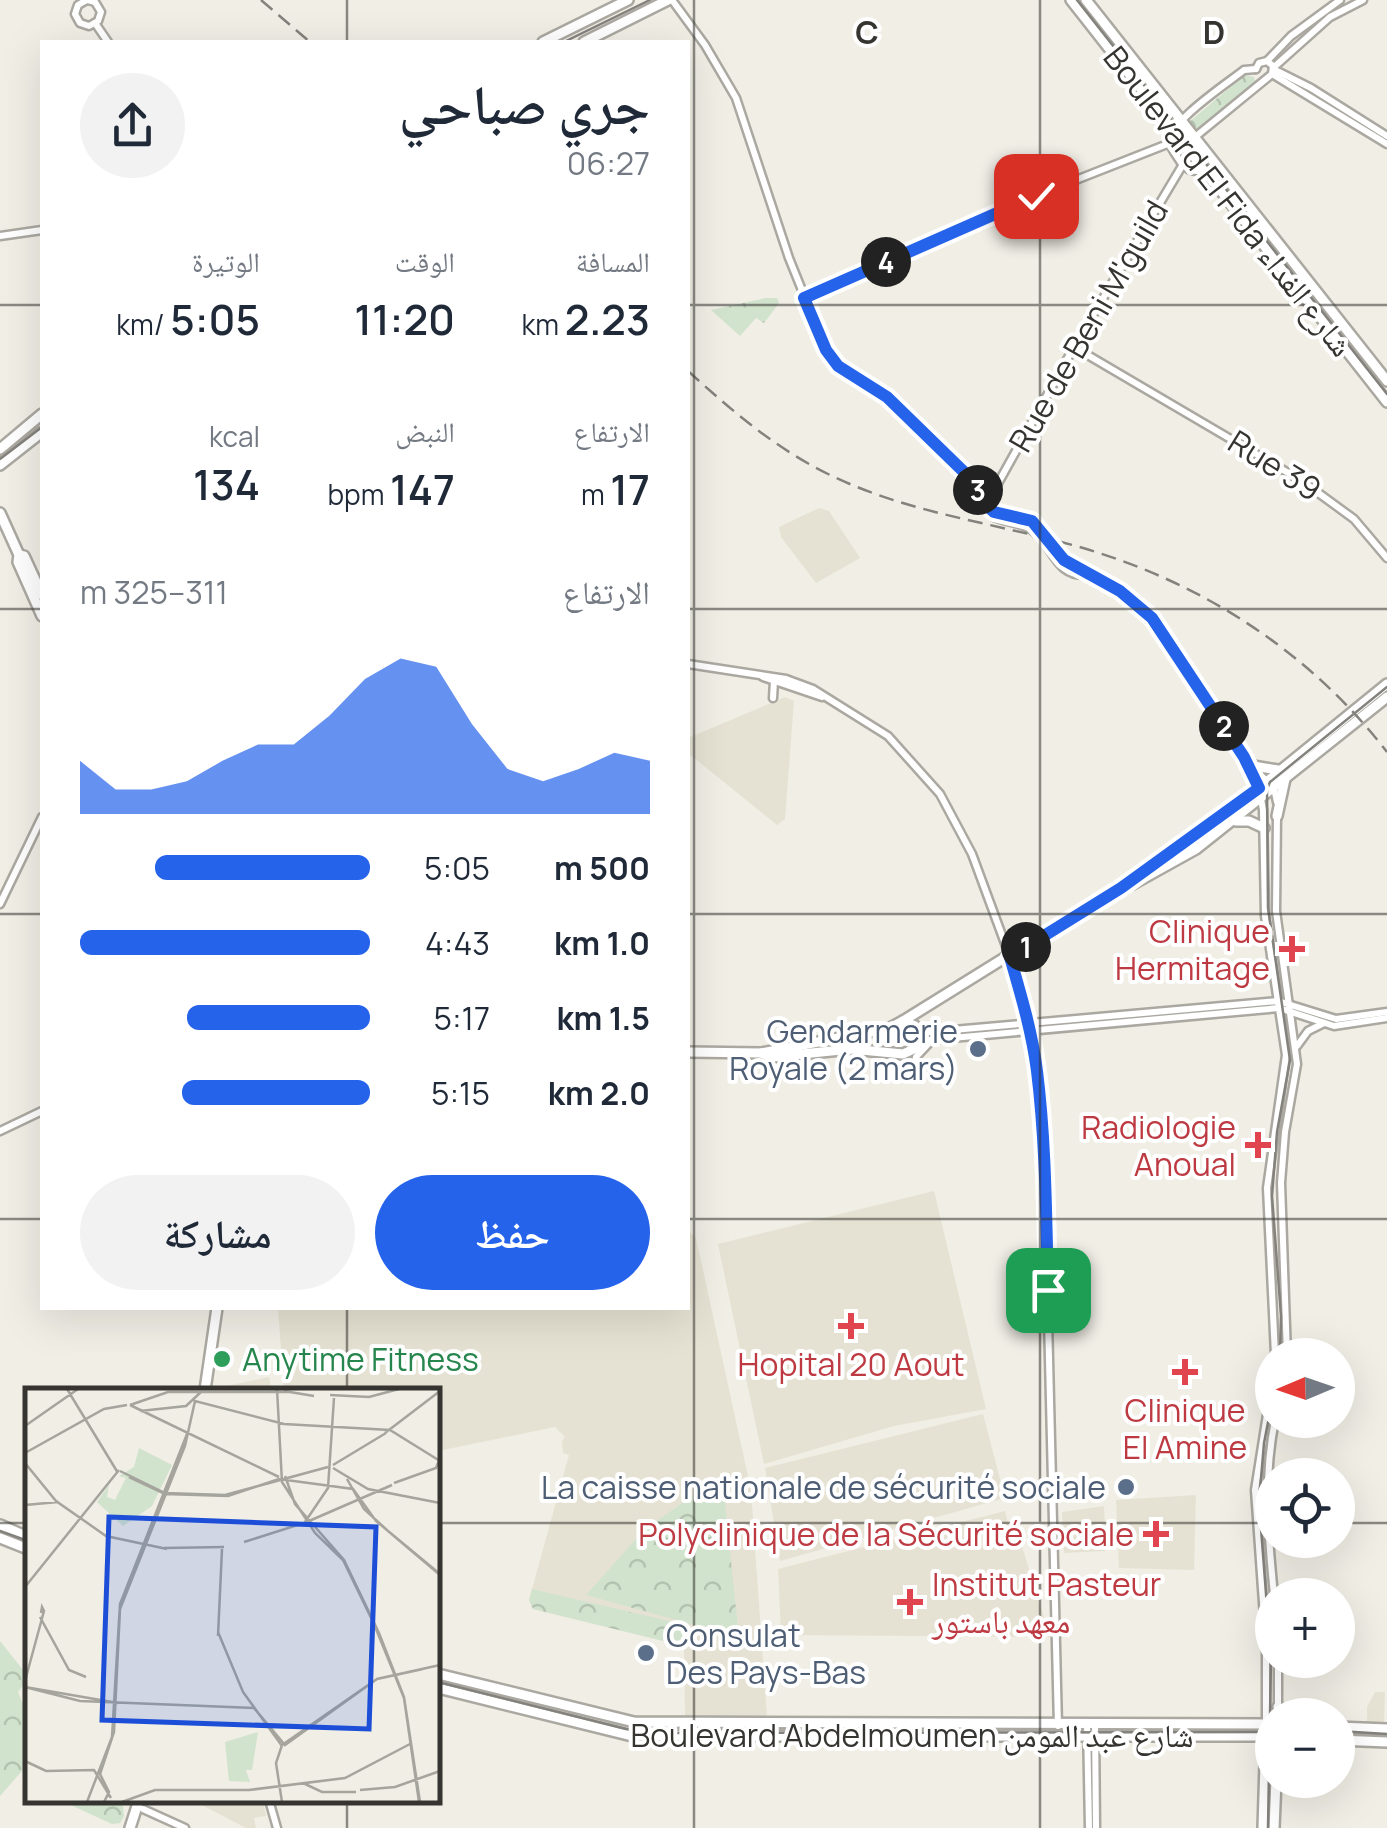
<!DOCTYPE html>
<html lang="ar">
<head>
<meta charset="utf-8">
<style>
  body { margin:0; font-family:Manrope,"Noto Naskh Arabic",sans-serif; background:#f2f2f3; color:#1f2937; direction:rtl; height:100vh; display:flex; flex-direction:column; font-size:38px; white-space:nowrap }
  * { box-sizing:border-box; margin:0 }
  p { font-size:32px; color:#747a83 }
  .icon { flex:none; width:55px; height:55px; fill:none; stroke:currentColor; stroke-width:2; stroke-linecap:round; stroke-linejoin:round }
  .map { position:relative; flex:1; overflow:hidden; direction:ltr }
  .sheet { position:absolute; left:40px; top:40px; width:650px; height:1270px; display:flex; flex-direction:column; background:#fff; border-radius:0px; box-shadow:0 10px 40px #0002; direction:rtl }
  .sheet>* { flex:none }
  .needle { width:65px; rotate:268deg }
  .controls { position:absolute; left:1255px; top:1338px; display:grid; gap:20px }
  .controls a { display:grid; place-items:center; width:100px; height:100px; border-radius:50%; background:#fff; box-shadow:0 10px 40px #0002; font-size:50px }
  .pin { position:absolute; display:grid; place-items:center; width:85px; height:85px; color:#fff; margin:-42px; border-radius:20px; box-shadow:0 5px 15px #0006 }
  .km { position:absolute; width:50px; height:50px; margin:-25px; border-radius:50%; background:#222; color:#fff; font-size:28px; line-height:50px; text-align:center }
  .round { display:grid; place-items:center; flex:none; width:105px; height:105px; border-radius:52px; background:#f2f2f3 }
  .head { display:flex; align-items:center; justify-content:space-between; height:170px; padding:0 40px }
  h1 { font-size:55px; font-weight:600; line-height:75px }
  .figures { display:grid; grid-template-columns:repeat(3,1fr); gap:15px; height:170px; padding:10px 40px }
  .figures div { display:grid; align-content:center }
  .figures b { font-size:42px; font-weight:600 }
  .figures small { font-size:28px; font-weight:400 }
  .figures p { font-size:28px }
  .chart { height:280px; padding:20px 40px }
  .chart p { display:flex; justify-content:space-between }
  .chart svg { width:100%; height:180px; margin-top:10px; fill:#2563eb; opacity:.7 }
  .primary-button { display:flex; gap:20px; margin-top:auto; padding:20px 40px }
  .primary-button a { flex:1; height:115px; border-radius:60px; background:#2563eb; color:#fff; font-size:40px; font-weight:600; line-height:115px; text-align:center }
  .primary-button a+a { background:#f2f2f3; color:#1f2937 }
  ul { padding:0 40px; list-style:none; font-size:32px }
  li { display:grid; grid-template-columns:160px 120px 1fr; align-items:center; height:75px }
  li i { height:25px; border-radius:12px; background:#2563eb }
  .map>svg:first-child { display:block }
  .built { fill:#e6e2d3 }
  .park { fill:url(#park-crowns) }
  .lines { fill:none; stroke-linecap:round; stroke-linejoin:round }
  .minor-casing { stroke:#aaa8a0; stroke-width:11 }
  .major-casing { stroke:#aaa8a0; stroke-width:14 }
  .minor { stroke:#fff; stroke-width:6 }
  .major { stroke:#fff; stroke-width:9 }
  .tram { stroke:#84827d; stroke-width:2.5 }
  .rail { stroke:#84827d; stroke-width:2.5; stroke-dasharray:15 8; stroke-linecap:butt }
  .route-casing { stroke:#fff; stroke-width:20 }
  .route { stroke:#2563eb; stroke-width:12 }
  .grid { fill:none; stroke:#353431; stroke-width:2.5; stroke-opacity:0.55 }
  .health-dot { fill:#e0444e; stroke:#fff; stroke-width:4 }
  .service-dot { fill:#5c6f8a; stroke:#fff; stroke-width:4 }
  .leisure-dot { fill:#2e9e5b; stroke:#fff; stroke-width:4 }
  .labels { text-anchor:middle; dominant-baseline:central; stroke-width:8; stroke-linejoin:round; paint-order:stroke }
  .street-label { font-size:32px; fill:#353431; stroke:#fff }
  .health-label { font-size:32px; fill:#be3a42; stroke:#fff; text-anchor:end }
  .service-label { font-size:32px; fill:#4e5e75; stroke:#fff; text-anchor:end }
  .leisure-label { font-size:32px; fill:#27864d; stroke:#fff; text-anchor:start }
  .inset-road { fill:none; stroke:#a5a49d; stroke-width:2.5 }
  .view { fill:#1d4ed8; fill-opacity:0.15; stroke:#1d4ed8; stroke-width:5 }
  .inset-edge { fill:none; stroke:#353431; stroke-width:5 }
  .grid-label { font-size:32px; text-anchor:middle; font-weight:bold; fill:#353431; stroke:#fff; stroke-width:8; stroke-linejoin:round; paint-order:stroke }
</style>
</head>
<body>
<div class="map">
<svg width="1387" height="1828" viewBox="0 0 1387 1828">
  <defs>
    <pattern id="park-crowns" width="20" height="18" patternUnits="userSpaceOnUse" patternTransform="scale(2.5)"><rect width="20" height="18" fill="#d1e3cd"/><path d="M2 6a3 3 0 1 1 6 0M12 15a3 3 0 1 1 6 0" fill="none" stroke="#b4c3b0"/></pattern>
  </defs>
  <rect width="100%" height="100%" fill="#f0eee5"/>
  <g class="built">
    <path d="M819,508L829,511L860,558L816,583L781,537L779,527Z"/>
    <path d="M785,697L794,701L785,819L777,825L688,753V738Z"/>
    <path d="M934,1191L986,1409L894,1426L764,1464L718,1244Z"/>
    <path d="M688,1230L696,1238L751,1490L767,1717H685L684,1646L533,1609L529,1600L569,1455L563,1453L562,1441L565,1437L555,1427L438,1451V1390H284L278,1308H688Z"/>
    <path d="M269,1377L271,1387L222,1390L231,1385Z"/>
    <path d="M983,1414L1005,1498L780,1561L765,1468Z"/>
    <path d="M1196,1495L1194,1570L1119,1568L1116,1500Z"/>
    <path d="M1104,1506L1106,1551L1064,1553L1062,1512Z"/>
    <path d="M1005,1511L1007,1520L1017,1530L1050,1637L781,1635L778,1569Z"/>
    <path d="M1375,1692H1385L1384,1722H1367V1707Z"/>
    <path d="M194,1801H263L266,1816L254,1818L256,1828H246Z"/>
  </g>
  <g class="park">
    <path d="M1245,75L1254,77L1256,86L1197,134L1189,122Z"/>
    <path d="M766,298H777L779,303L764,323L756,318L740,336L711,310Z"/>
    <path d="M722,1475L738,1628L709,1629L586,1595L644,1530Z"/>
    <path d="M532,1589L686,1625L684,1646L533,1609L529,1600Z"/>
    <path d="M0,1641L27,1675V1680L18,1692L22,1702L27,1707L28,1764L0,1796Z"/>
    <path d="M62,1801H113L123,1806L124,1816L120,1823L112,1824Z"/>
  </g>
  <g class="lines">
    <g class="minor-casing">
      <g id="minor">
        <path d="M87,0L78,5L75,14L80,23L89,26L98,21L101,12L95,2L88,0"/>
        <path d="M672,0L705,45L736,98L789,258L826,350L838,366L883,393L943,451L976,487L992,516C1004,522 1021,522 1032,530C1054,545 1054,577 1087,575"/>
        <path d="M95,23L108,42"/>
        <path d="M1273,68L1330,17L1363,0"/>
        <path d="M1256,69L1259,63L1267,61L1291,36L1340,0"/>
        <path d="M1273,69L1311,88L1387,136"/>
        <path d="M1272,74L1387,144"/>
        <path d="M1195,137L1272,74L1273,66L1267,61"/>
        <path d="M1205,172C1191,171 1185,170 1178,158C1176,155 1171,147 1170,144C1166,123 1228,83 1244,70L1256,69"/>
        <path d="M0,236L42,230"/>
        <path d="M804,297L1058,187L1170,143"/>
        <path d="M1074,347L1302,481L1354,519L1387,558"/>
        <path d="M983,502L995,512L1032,521L1064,561L1120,591L1153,617L1244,757L1259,788L1263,810L1265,916L1286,1055L1267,1188L1275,1355"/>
        <path d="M983,502L992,494L1074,347L1182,166"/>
        <path d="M688,664L786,679L813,689L888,736L940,794L972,854L1010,957L1033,1045L1044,1155L1058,1726"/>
        <path d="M763,677L822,697"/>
        <path d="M773,698L774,681"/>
        <path d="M1251,766L1274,788L1277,802"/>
        <path d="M1277,815L1276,911L1297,1064L1285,1132L1281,1183L1287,1355"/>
        <path d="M0,904L42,817"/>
        <path d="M919,1033L1278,1001L1336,1019L1387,1012"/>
        <path d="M919,1041L1279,1008L1334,1026L1387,1018"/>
        <path d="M1297,1046L1308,1031L1324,1023"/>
        <path d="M914,1068L916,1057L931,1041"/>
        <path d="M0,1131L42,1111"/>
        <path d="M1274,1595C1268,1535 1263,1480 1275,1420"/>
        <path d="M1278,1709V1660"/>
        <path d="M1087,1724L1089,1828"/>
        <path d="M1095,1724L1096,1828"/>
        <path d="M1266,1724V1645L1255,1490L1272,1383"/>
        <path d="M269,1800L277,1828"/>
        <path d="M143,1809L185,1828"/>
      </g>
    </g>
    <g class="major-casing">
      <g id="major">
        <path d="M1071,0L1387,402"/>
        <path d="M1086,0L1387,381"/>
        <path d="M543,42L628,0"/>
        <path d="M584,42L668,0"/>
        <path d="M0,449L42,414"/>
        <path d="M0,465L42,432"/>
        <path d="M0,513L19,555L18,562L42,616"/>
        <path d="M19,555L24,556L42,595"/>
        <path d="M1253,766L1278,770"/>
        <path d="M1277,816L1285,779"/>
        <path d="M1236,821H1249L1264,828"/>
        <path d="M1133,884L1196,849L1387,697"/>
        <path d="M688,1052L761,1053L772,1057L851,1049L903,1054L916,1048L919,1037L915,1026L903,1021"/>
        <path d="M761,1053L890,1028L903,1021L1162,860L1259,788L1387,684"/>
        <path d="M205,1390L217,1308"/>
        <path d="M0,1525L28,1537"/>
        <path d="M0,1538L28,1549"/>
        <path d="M438,1674L634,1722L1272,1724"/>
        <path d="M438,1688L632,1736H1272"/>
        <path d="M1278,1707L1282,1715"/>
        <path d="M1338,1727L1387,1729"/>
        <path d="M1338,1740L1387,1742"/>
        <path d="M130,1828L139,1800"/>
        <path d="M1263,1828L1266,1731"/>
        <path d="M1274,1828L1276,1780"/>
      </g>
    </g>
    <use href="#minor" class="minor"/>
    <use href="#major" class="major"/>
    <g class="tram">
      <path d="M1077,0L1387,394"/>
      <path d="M564,42L650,0"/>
      <path d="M0,459L42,427"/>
      <path d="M1280,1355L1281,1316L1272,1196L1277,1132L1290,1060L1268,908L1267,789L1270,782L1387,687"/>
      <path d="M0,1531L28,1541"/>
      <path d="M438,1682L626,1729L673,1733L1272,1732"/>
      <path d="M1338,1731L1387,1734"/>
      <path d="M1268,1828L1271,1659L1259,1502L1264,1443L1272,1402"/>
    </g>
    <g class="rail">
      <path d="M261,0L310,42"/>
      <path d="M688,371C731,410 775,448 828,474C903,511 982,521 1061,542C1190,575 1305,646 1387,752"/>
    </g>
  </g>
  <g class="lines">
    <g class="route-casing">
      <path id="route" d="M1036,196L804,298L826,350L838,366L887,397L964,472L983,502L994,512L1032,521L1064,560L1120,591L1152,618L1244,757L1259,788L1121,888L1010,957C1021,995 1032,1032 1037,1071C1046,1144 1046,1217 1048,1290"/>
    </g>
    <use href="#route" class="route"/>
  </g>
  <path class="grid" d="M347,0V42M694,0V1828M1040,0V1828M0,305H42M688,305H1387M0,609H42M688,609H1387M0,914H42M688,914H1387M0,1219H42M688,1219H1387M347,1308V1390M0,1523H28M438,1523H1272M1338,1523H1387M347,1800V1828"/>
  <g class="health-dot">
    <path d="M1287 934h10v10h10v10h-10v10h-10v-10h-10v-10h10z"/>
    <path d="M1253 1130h10v10h10v10h-10v10h-10v-10h-10v-10h10z"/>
    <path d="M846 1311h10v10h10v10h-10v10h-10v-10h-10v-10h10z"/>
    <path d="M1180 1357h10v10h10v10h-10v10h-10v-10h-10v-10h10z"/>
    <path d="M1151 1519h10v10h10v10h-10v10h-10v-10h-10v-10h10z"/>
    <path d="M905 1587h10v10h10v10h-10v10h-10v-10h-10v-10h10z"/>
  </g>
  <g class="service-dot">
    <circle cx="978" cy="1049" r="10"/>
    <circle cx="1126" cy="1487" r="10"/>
    <circle cx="646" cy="1653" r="10"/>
  </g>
  <circle class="leisure-dot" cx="222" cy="1359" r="10"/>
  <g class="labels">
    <g class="street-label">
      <text transform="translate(1229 201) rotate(52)">Boulevard El Fida شارع الفداء</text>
      <text transform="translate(1088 326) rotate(-60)">Rue de Beni M'guild</text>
      <text transform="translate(1275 465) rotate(32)">Rue 39</text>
      <text x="912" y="1735">Boulevard Abdelmoumen شارع عبد المومن</text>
    </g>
    <g class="health-label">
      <text x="1270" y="931">Clinique<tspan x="1270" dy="37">Hermitage</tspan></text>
      <text x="1236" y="1127">Radiologie<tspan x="1236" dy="37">Anoual</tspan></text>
      <text x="851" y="1364" text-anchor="middle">Hopital 20 Aout</text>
      <text x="1185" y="1410" text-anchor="middle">Clinique<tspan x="1185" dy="37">El Amine</tspan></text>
      <text x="1134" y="1534">Polyclinique de la Sécurité sociale</text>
      <text x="932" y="1584" text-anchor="start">Institut Pasteur<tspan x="932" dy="37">معهد باستور</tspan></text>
    </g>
    <g class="service-label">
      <text x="958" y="1031">Gendarmerie<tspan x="958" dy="37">Royale (2 mars)</tspan></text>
      <text x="1106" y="1487">La caisse nationale de sécurité sociale</text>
      <text x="666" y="1635" text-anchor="start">Consulat<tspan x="666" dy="37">Des Pays-Bas</tspan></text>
    </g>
    <g class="leisure-label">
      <text x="242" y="1359">Anytime Fitness</text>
    </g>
  </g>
  <g transform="translate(25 1388)">
    <rect width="415" height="415" fill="#f0eee5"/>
    <path d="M114,60L147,77L127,118L98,138L72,114L84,97L82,109L90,112L101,90L94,88L109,79ZM233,344L227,382H221L225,394L204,393L200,354Z" fill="#d1e3cd"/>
    <path class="inset-road" d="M42,1L93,85M252,1L257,94L290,145L318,172L349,236L379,310L394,414M259,3L289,8M305,7L344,9L374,1M105,17L143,4H265M105,17L254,89M115,23L161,18L176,4M0,38L53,1M360,45L415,3M0,65L79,21L102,17M0,75L31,113L81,148L142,161M308,77L361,45M308,80L343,101L415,115M95,83L140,105L200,107L303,79M260,88L270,116L319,172L354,245L379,309L395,414M104,89L140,106L203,108L254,91L328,101L351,133L415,186M322,91L339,121L363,143M369,95L411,80L415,70M0,117L33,114M284,133L367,97M280,134L303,100L309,10M363,143L415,187M219,154L282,134M139,160L199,159M0,199L94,82M15,229L44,282L61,289M193,244L218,304L257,358M193,248L197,161M0,293L19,223L17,219L16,225M0,299L93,315M0,299L55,313L229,320L260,357L352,291L415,277M0,373L21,383L69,382L86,410M278,395L297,404H331M335,402L370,399L415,383M62,414L87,349L95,216L162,46M79,414L84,404L75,386L89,344L95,221L160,58L170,13L259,36L365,42L415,73M97,414L130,402H224L320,390L385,356M257,414L251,375L257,357L352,291L398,281"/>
    <path class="view" d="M84,129L351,139L344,341L77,332Z"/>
    <rect width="415" height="415" class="inset-edge"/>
  </g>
  <g class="grid-label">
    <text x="867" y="44">C</text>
    <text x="1214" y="44">D</text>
  </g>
</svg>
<div class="controls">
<a><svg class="needle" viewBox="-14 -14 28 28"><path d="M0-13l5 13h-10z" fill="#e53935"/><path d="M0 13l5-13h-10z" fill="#747a83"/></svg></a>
<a><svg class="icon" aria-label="locate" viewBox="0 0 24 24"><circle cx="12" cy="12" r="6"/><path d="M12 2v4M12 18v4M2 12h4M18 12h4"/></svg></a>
<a>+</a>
<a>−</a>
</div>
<div class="pin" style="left:1048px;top:1290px;background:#1e9e55"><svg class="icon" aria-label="arrive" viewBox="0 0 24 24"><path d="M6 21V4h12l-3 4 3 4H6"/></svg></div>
<div class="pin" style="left:1036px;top:196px;background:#d93025"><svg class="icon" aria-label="check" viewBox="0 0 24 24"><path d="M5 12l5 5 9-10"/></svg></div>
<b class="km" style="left:1026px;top:947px">1</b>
<b class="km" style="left:1224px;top:726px">2</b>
<b class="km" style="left:978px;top:490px">3</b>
<b class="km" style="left:886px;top:262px">4</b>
<section class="sheet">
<div class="head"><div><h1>جري صباحي</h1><p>06:27</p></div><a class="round"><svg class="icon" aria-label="share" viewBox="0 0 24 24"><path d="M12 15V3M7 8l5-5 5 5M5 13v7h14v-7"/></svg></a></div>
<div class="figures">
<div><p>المسافة</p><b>2.23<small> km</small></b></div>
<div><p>الوقت</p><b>11:20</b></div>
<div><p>الوتيرة</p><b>5:05<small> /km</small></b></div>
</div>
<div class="figures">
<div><p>الارتفاع</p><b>17<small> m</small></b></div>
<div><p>النبض</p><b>147<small> bpm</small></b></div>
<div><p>kcal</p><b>134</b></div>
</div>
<div class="chart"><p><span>الارتفاع</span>311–325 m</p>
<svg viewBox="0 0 160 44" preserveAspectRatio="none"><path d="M0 44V31L10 38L20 38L30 36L40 31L50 27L60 27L70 20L80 11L90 6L100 8L110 22L120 33L130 36L140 33L150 29L160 31V44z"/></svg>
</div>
<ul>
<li><b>500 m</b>5:05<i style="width:74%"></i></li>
<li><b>1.0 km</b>4:43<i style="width:100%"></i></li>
<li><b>1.5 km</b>5:17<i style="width:63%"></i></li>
<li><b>2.0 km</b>5:15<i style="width:65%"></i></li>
</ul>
<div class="primary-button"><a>حفظ</a><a>مشاركة</a></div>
</section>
</div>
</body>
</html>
